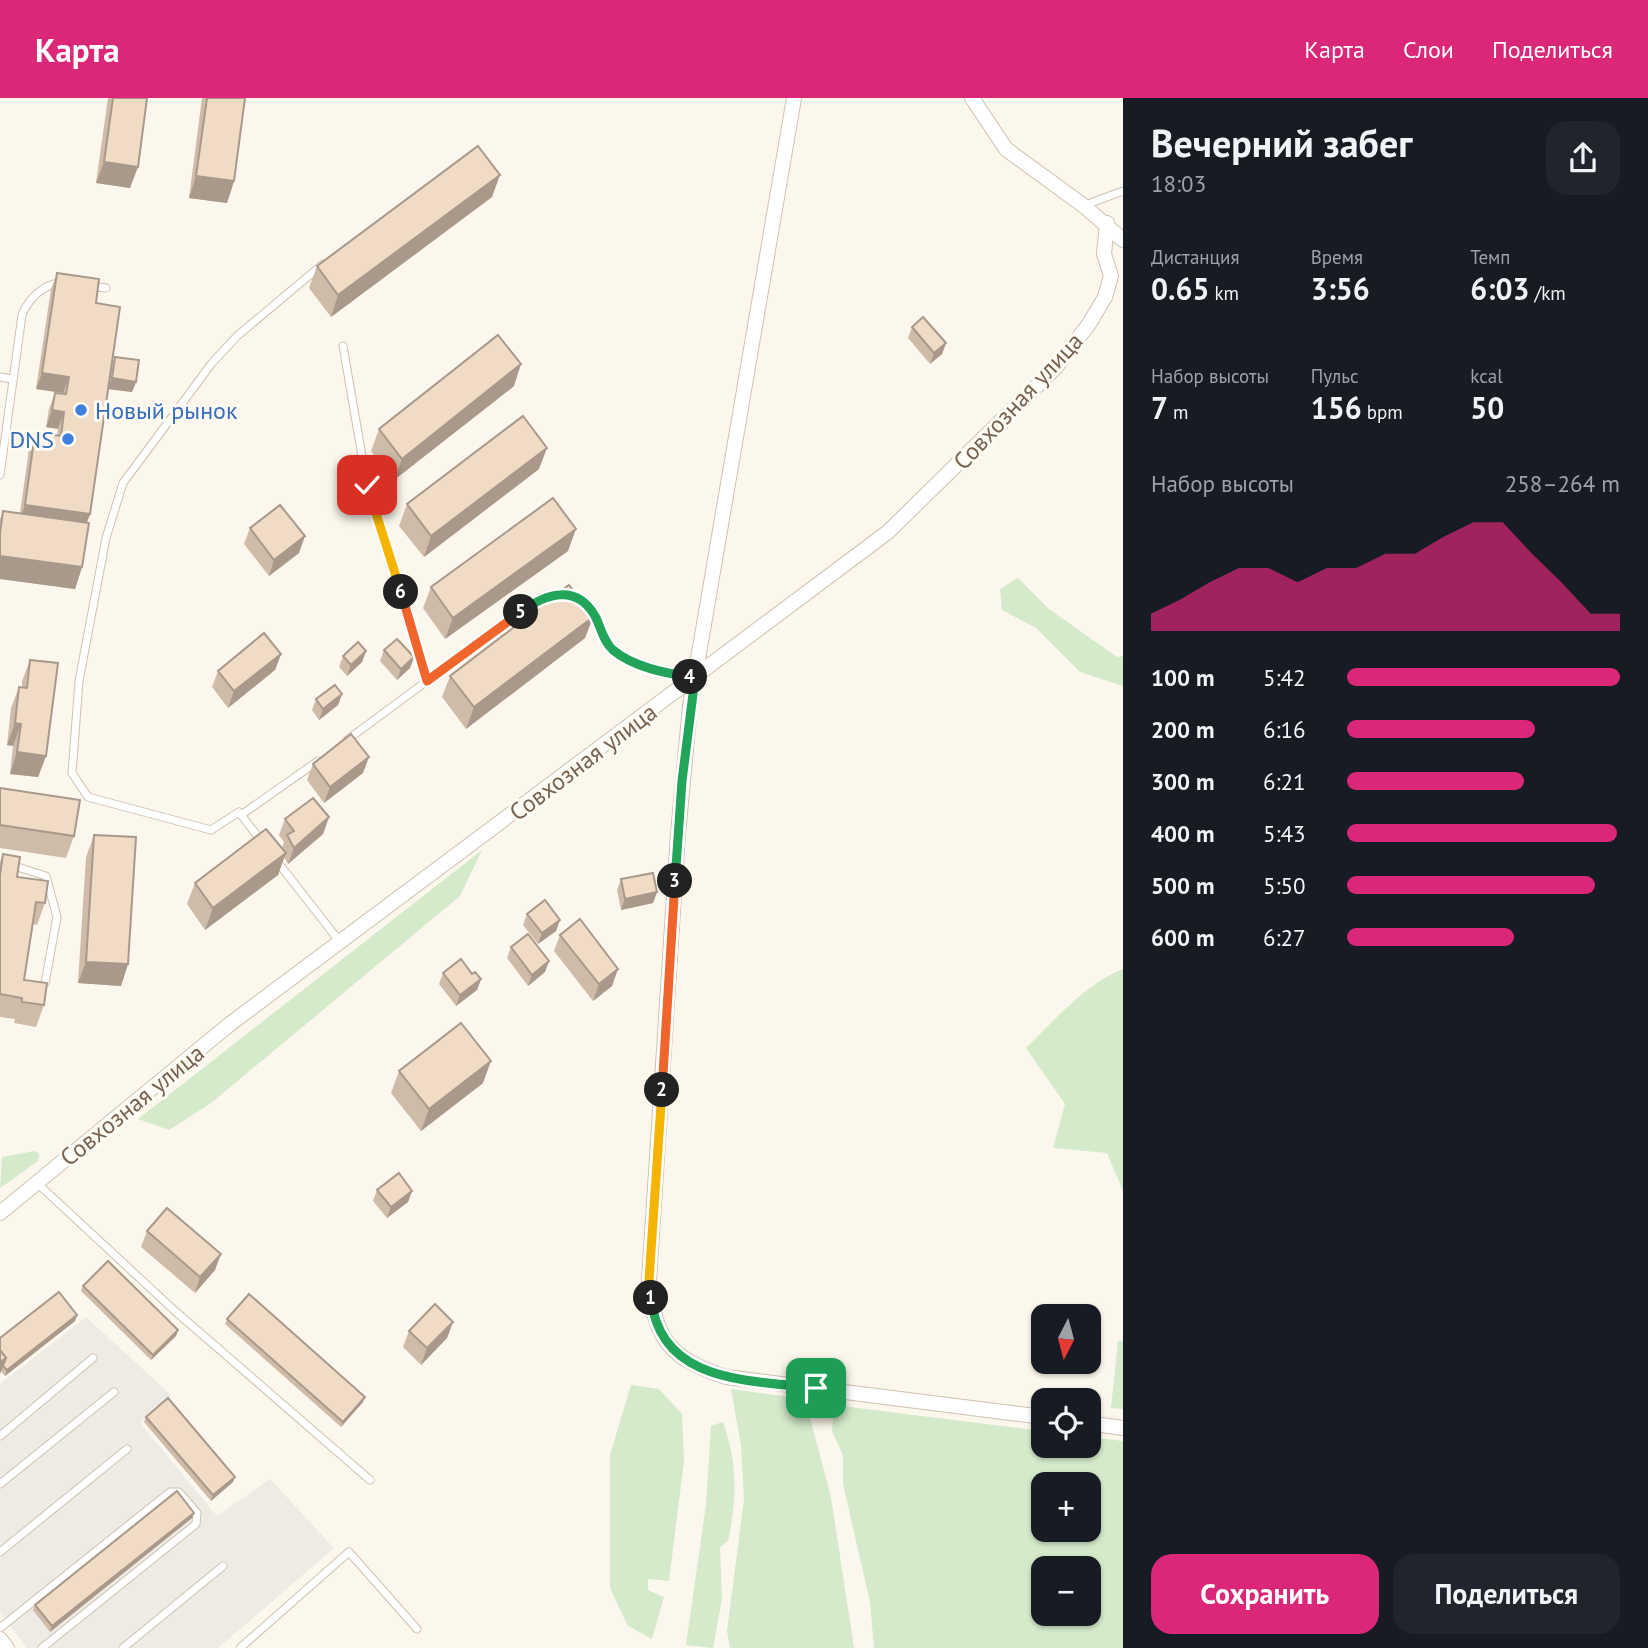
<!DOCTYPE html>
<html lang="ru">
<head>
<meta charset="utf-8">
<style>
  body { margin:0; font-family:"PT Sans",sans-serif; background:#20242c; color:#f1f3f6; height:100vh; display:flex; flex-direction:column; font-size:26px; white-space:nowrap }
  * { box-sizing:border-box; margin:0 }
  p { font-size:23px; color:#9ea1a6 }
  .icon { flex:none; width:38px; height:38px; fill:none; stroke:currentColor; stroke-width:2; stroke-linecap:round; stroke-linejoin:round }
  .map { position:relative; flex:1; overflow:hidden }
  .side { display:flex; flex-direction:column; background:#171b24; width:525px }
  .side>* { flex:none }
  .needle { width:46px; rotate:186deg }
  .buttons { position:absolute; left:1031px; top:1206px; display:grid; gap:14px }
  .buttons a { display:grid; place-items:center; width:70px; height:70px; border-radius:14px; background:#171b24; box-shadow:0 2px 5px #0004; font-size:35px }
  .pin { position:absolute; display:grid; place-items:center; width:60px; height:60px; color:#fff; margin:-30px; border-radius:14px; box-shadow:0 4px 10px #0006 }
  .km { position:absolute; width:35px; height:35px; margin:-18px; border-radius:50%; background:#222; color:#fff; font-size:19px; line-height:35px; text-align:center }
  .round { display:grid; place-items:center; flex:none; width:74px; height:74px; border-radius:21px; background:#20242c }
  .overview { display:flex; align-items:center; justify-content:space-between; height:119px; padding:0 28px }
  h1 { font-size:38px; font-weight:600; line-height:52px }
  .metrics { display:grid; grid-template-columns:repeat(3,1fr); gap:10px; height:119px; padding:7px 28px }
  .metrics div { display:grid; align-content:center }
  .metrics b { font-size:30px; font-weight:600 }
  .metrics small { font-size:19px; font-weight:400 }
  .metrics p { font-size:19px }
  .chart { height:196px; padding:14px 28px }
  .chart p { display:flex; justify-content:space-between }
  .chart svg { width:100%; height:126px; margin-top:7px; fill:#db2777; opacity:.7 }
  .cta { display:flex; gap:14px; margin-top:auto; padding:14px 28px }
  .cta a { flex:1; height:80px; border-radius:21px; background:#db2777; color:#fff; font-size:28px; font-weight:600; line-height:80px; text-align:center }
  .cta a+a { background:#20242c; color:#f1f3f6 }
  ul { padding:0 28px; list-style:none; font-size:23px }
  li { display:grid; grid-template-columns:112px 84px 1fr; align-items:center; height:52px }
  li i { height:18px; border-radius:9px; background:#db2777 }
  header { display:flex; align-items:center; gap:42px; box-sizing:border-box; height:98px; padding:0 35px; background:#db2777; color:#fff }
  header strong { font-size:33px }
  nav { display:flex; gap:38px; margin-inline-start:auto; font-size:24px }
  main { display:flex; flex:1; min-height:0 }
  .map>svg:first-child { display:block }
  .industrial { fill:#eeeae4 }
  .green { fill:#d4eaca; fill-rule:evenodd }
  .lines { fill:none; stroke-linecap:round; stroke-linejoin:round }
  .lane-casing { stroke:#cec1b1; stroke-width:9 }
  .street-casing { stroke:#cec1b1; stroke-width:16 }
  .lane { stroke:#fff; stroke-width:7 }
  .street { stroke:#fff; stroke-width:14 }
  .wall { fill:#cebca9 }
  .shaded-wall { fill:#a8998a }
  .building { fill:#f0dbc5; stroke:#a8998a; stroke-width:2 }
  .split-1-casing { stroke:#fff; stroke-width:14 }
  .split-2-casing { stroke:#fff; stroke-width:14 }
  .split-3-casing { stroke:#fff; stroke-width:14 }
  .split-4-casing { stroke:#fff; stroke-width:14 }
  .split-5-casing { stroke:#fff; stroke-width:14 }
  .split-6-casing { stroke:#fff; stroke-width:14 }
  .split-7-casing { stroke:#fff; stroke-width:14 }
  .split-1 { stroke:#22a559; stroke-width:9 }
  .split-2 { stroke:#f5b400; stroke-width:9 }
  .split-3 { stroke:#f0652b; stroke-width:9 }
  .split-4 { stroke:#22a559; stroke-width:9 }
  .split-5 { stroke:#22a559; stroke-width:9 }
  .split-6 { stroke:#f0652b; stroke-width:9 }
  .split-7 { stroke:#f5b400; stroke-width:9 }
  .shop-dot { fill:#3f7fe0; stroke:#fefbf3; stroke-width:2.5 }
  .labels { text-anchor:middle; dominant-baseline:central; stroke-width:6; stroke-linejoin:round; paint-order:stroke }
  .street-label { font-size:24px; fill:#77614f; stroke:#fefbf3 }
  .shop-label { font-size:24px; fill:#366cbe; stroke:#fefbf3; text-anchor:start }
</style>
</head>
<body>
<header>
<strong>Карта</strong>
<nav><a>Карта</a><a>Слои</a><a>Поделиться</a></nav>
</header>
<main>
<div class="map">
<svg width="1123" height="1550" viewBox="0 0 1123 1550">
  <rect width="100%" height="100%" fill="#fcf7ec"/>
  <path class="industrial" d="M86,1219L171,1297L140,1325L217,1418L270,1381L334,1450L218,1550H27L0,1515V1286Z"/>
  <g class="green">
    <path d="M1018,480L1049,511L1117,559L1123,558V588L1080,574L1036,530L1002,512L1000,491Z"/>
    <path d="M482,752L460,798L211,1005L169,1032L138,1021Z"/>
    <path d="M1123,871V1093L1107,1055L1053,1050L1065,1006L1026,950C1054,923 1086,885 1123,871Z"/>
    <path d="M35,1053L39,1056L38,1063L0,1090L2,1059Z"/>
    <path d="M1118,1243H1123V1311L1111,1310Z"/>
    <path d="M631,1287L659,1291L682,1316L684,1363L669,1483L648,1481V1492L664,1499L652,1541L628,1528L610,1490V1357Z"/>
    <path d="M731,1291L805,1301L831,1399L854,1550H730L727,1533L744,1401L741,1348Z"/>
    <path d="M834,1307L1043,1333V1348H1088L1089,1339L1123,1343V1550H874L870,1504L843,1386V1357L832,1333ZM1043,1386H1088V1432H1043ZM1043,1470H1088V1516H1043Z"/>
    <path d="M723,1324C738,1367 737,1400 728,1443L720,1449L722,1501L713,1550L686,1547L706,1407L711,1328Z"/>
  </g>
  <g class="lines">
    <g class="lane-casing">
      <g id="lane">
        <path d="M1085,107L1123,93"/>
        <path d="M89,188L106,190"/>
        <path d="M343,248L367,387L427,583L347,642"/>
        <path d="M0,279L12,281"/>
        <path d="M0,377L22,217C28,201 44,186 60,185"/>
        <path d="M427,583L539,500C594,480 587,524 610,549C629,569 667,575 692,580"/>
        <path d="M241,717L318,663"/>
        <path d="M262,744L239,714L211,732L88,699L72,675L79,583L106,440L123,385L212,265L237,238L323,166"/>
        <path d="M276,762L340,844"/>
        <path d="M0,767L5,765L46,778L57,819L45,885"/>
        <path d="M37,1085L175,1213L370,1382"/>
        <path d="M0,1338L93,1260"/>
        <path d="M0,1386L114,1294"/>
        <path d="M0,1454L127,1351"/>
        <path d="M0,1530L170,1394H179L197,1415L196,1426L42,1550"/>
        <path d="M123,1550L223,1468"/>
        <path d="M240,1550L349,1454L417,1531"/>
      </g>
    </g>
    <g class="street-casing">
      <g id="street">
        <path d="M794,0L690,608L678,736L649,1182C655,1241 668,1260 726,1279L1043,1319"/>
        <path d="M972,0L1006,51L1084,108L1123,142"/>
        <path d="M0,1115L230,926L888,434L1056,269L1089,226L1105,199L1111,178L1104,156L1107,125"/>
        <path d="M1088,1325L1123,1330"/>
        <path d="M0,1541L7,1550"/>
      </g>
    </g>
    <use href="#lane" class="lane"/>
    <use href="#street" class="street"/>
  </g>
  <g class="wall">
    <path d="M108,0H147L130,90L96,85Z"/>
    <path d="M202,0H245L234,83L227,105L189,100Z"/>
    <path d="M492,99L331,219L309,190L317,168Z"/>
    <path d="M57,175L96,205L90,416L87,425L82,469L75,491L0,481V421L3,413L20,415L29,351L35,335L57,338L58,331L46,329L49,311L55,295H63L36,291L51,191Z"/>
    <path d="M912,229L946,245L942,256L930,266L908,240Z"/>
    <path d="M115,259L136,284L132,294L108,291L111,270Z"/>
    <path d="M514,288L394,382L371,353L379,331Z"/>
    <path d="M539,371L424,459L399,428L407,406Z"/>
    <path d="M250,430L299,455L269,478L244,446Z"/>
    <path d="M568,453L445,541L423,510L431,489Z"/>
    <path d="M593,519L585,540L466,631L442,599L450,578Z"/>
    <path d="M384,552L414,559L410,570L397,582L380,563Z"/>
    <path d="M366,553L362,564L347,578L339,569L343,558Z"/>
    <path d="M281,556L275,572L228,610L212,589L218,573Z"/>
    <path d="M30,562L46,658L38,679L10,676L13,648L7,647L11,610L19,589H22V583Z"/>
    <path d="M342,596L338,607L319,622L312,612L316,601Z"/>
    <path d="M313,666L363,675L324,705L307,682Z"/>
    <path d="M0,690L74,738L66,760L0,750Z"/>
    <path d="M329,719L323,736L288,766L284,759L278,777L205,832L187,806L195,785L282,750L284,744L279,737L285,721Z"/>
    <path d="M94,737L128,866L121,888L78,885L86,759Z"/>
    <path d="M3,756L17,779L45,805L37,827L33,826L24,882L44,907L36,929L14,925L15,921L0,919V765Z"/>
    <path d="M621,781L657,794L653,805L621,812L617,792Z"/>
    <path d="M527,816L556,833L538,846L523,827Z"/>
    <path d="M560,837L612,888L593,903L554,853Z"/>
    <path d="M511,849L549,863L545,874L528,888L507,860Z"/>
    <path d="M443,875L472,876L481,881L477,892L456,908L439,886Z"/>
    <path d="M399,973L483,985L421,1033L391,995Z"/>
    <path d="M377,1092L412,1093L408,1104L387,1120L373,1103Z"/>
    <path d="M147,1133L215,1172L195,1195L141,1149Z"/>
    <path d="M83,1188L178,1232L176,1238L151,1262L81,1193Z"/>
    <path d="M77,1217L75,1223L5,1278L1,1273L0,1276V1240Z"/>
    <path d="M227,1221L363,1304L341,1329L225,1226Z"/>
    <path d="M453,1224L447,1240L421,1267L403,1249L409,1233Z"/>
    <path d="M146,1319L233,1384L211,1403L144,1324Z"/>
    <path d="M194,1415L192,1420L50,1534L33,1512L35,1507Z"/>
  </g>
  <g class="shaded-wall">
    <path d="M104,64L138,69L130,90L96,85Z"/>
    <path d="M500,77L492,99L331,219L338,197Z"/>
    <path d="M196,78L234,83L227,105L189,100Z"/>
    <path d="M946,245L942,256L930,266L934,255Z"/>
    <path d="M521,266L514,288L394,382L402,361Z"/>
    <path d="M42,275L69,279L63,295L36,291Z"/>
    <path d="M112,280L136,284L132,294L108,291Z"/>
    <path d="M52,312L64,314L58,331L46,329Z"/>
    <path d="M547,350L539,371L424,459L431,438Z"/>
    <path d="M25,407L90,416L84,432L19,423Z"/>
    <path d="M576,431L568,453L445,541L453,520Z"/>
    <path d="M305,438L299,455L269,478L274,462Z"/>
    <path d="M0,458L82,469L75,491L0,481Z"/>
    <path d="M593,519L585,540L466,631L474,609Z"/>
    <path d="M366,553L362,564L347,578L351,567Z"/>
    <path d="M281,556L275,572L228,610L234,593Z"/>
    <path d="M414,559L410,570L397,582L401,571Z"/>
    <path d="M342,596L338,607L319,622L323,611Z"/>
    <path d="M15,625L21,626L13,648L7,647Z"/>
    <path d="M17,654L46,658L38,679L10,676Z"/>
    <path d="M369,659L363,675L324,705L330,689Z"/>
    <path d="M329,719L323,736L288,766L294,750Z"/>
    <path d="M286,755L278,777L205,832L213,810Z"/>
    <path d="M657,794L653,805L621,812L625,801Z"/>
    <path d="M560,822L556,833L538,846L542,835Z"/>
    <path d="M549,863L545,874L528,888L532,877Z"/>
    <path d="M86,864L128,866L121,888L78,885Z"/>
    <path d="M618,871L612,888L593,903L599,886Z"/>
    <path d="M481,881L477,892L456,908L460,897Z"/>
    <path d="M491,963L483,985L421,1033L429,1011Z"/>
    <path d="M412,1093L408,1104L387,1120L391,1109Z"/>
    <path d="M221,1156L215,1172L195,1195L200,1179Z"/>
    <path d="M77,1217L75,1223L5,1278L7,1272Z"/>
    <path d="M453,1224L447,1240L421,1267L427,1250Z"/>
    <path d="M178,1232L176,1238L151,1262L153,1257Z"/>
    <path d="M6,1260L0,1276V1264Z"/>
    <path d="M365,1299L363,1304L341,1329L343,1324Z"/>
    <path d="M235,1379L233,1384L211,1403L213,1397Z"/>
    <path d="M194,1415L192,1420L50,1534L52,1528Z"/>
  </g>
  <g class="building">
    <path d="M113,0H147L138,69L104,64Z"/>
    <path d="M207,0H245L234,83L196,78Z"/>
    <path d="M478,48L500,77L338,197L317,168Z"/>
    <path d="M57,175L99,181L96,205L120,209L90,416L25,407L35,335L61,338L64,314L52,312L55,295L66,296L69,279L42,275Z"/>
    <path d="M923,219L946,245L934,255L912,229Z"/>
    <path d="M498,237L521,266L402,361L379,331Z"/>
    <path d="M115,259L139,262L136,284L112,280Z"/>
    <path d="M523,318L547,350L431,438L407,406Z"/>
    <path d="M553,400L576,431L453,520L431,489Z"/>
    <path d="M280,407L305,438L274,462L250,430Z"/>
    <path d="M3,413L89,425L82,469L0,458V435Z"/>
    <path d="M569,487L593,519L474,609L450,578Z"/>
    <path d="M264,535L281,556L234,593L218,573Z"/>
    <path d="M397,541L414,559L401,571L384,552Z"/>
    <path d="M358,544L366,553L351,567L343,558Z"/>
    <path d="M30,562L58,565L46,658L17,654L21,626L15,625L19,589L27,590Z"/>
    <path d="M335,587L342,596L323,611L316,601Z"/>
    <path d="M351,636L369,659L330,689L313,666Z"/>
    <path d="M0,690L80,702L74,738L0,727Z"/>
    <path d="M313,700L329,719L294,750L287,737L294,733L285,721Z"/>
    <path d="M266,731L286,755L213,810L195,785Z"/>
    <path d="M94,737L136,739L128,866L86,864Z"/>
    <path d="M3,756L20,759L17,779L48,783L45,805L36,804L24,882L47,885L44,907L22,904V900L0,896V777Z"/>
    <path d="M653,775L657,794L625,801L621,781Z"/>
    <path d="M545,802L560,822L542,835L527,816Z"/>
    <path d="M580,821L618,871L599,886L560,837Z"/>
    <path d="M528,836L549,863L532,877L511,849Z"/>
    <path d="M461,861L472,876L475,874L481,881L460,897L443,875Z"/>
    <path d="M461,925L491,963L429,1011L399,973Z"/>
    <path d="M399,1075L412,1093L391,1109L377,1092Z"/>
    <path d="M167,1110L221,1156L200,1179L147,1133Z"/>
    <path d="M108,1163L178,1232L153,1257L83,1188Z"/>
    <path d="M59,1194L77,1217L7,1272L3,1268L6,1260L0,1252V1240Z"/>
    <path d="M249,1196L365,1299L343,1324L227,1221Z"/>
    <path d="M435,1206L453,1224L427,1250L409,1233Z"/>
    <path d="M0,1252L6,1260L0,1264Z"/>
    <path d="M168,1300L235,1379L213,1397L146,1319Z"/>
    <path d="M177,1393L194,1415L52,1528L35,1507Z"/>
  </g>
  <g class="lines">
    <g class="split-1-casing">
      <path id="split-1" d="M651,1200C660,1286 750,1282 816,1290"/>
    </g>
    <g class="split-2-casing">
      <path id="split-2" d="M651,1200L649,1182L662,992"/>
    </g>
    <g class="split-3-casing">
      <path id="split-3" d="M662,992L675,783"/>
    </g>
    <g class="split-4-casing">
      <path id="split-4" d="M675,783L682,683L695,580L690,579"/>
    </g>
    <g class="split-5-casing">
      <path id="split-5" d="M521,514C545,496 576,485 595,518C601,529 603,543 613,552C633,569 665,575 690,579"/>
    </g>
    <g class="split-6-casing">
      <path id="split-6" d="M401,494L427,583L521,514"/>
    </g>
    <g class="split-7-casing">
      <path id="split-7" d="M367,387L401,494"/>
    </g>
    <use href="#split-1" class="split-1"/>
    <use href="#split-2" class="split-2"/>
    <use href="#split-3" class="split-3"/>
    <use href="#split-4" class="split-4"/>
    <use href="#split-5" class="split-5"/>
    <use href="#split-6" class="split-6"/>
    <use href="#split-7" class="split-7"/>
  </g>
  <g class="shop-dot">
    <circle cx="81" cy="312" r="7"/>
    <circle cx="68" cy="341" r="7"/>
  </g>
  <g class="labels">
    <g class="street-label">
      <text transform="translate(1018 303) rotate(-47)">Совхозная улица</text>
      <text transform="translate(583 664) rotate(-37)">Совхозная улица</text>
      <text transform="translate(132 1007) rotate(-39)">Совхозная улица</text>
    </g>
    <g class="shop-label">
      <text x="95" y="312">Новый рынок</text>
      <text x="54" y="341" text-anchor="end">DNS</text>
    </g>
  </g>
</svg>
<div class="buttons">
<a><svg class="needle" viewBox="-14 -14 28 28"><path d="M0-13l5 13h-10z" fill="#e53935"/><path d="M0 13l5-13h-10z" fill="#9ea1a6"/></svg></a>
<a><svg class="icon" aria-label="locate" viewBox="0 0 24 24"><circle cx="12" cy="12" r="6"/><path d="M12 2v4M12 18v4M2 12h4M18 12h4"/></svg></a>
<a>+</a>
<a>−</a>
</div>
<div class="pin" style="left:816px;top:1290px;background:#1e9e55"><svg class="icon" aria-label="arrive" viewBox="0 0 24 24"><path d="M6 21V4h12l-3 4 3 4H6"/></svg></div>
<div class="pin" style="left:367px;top:387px;background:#d93025"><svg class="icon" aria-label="check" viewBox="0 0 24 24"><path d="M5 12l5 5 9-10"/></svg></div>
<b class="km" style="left:651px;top:1200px">1</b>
<b class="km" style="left:662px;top:992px">2</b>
<b class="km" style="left:675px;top:783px">3</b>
<b class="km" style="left:690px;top:579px">4</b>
<b class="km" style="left:521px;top:514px">5</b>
<b class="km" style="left:401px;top:494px">6</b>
</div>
<section class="side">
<div class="overview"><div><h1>Вечерний забег</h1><p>18:03</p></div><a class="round"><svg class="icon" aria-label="share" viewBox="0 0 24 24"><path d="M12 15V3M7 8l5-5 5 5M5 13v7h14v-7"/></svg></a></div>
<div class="metrics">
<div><p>Дистанция</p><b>0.65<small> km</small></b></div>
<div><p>Время</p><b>3:56</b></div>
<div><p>Темп</p><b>6:03<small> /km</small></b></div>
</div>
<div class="metrics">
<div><p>Набор высоты</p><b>7<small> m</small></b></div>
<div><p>Пульс</p><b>156<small> bpm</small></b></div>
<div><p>kcal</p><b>50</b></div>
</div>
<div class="chart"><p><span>Набор высоты</span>258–264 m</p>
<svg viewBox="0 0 160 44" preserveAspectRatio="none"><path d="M0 44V38L10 33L20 27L30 22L40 22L50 27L60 22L70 22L80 17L90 17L100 11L110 6L120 6L130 17L140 27L150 38L160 38V44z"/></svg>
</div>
<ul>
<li><b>100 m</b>5:42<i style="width:100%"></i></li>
<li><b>200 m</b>6:16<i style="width:69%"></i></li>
<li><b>300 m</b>6:21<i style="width:65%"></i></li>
<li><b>400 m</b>5:43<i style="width:99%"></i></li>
<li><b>500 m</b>5:50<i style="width:91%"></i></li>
<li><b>600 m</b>6:27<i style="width:61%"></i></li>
</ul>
<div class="cta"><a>Сохранить</a><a>Поделиться</a></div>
</section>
</main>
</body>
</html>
